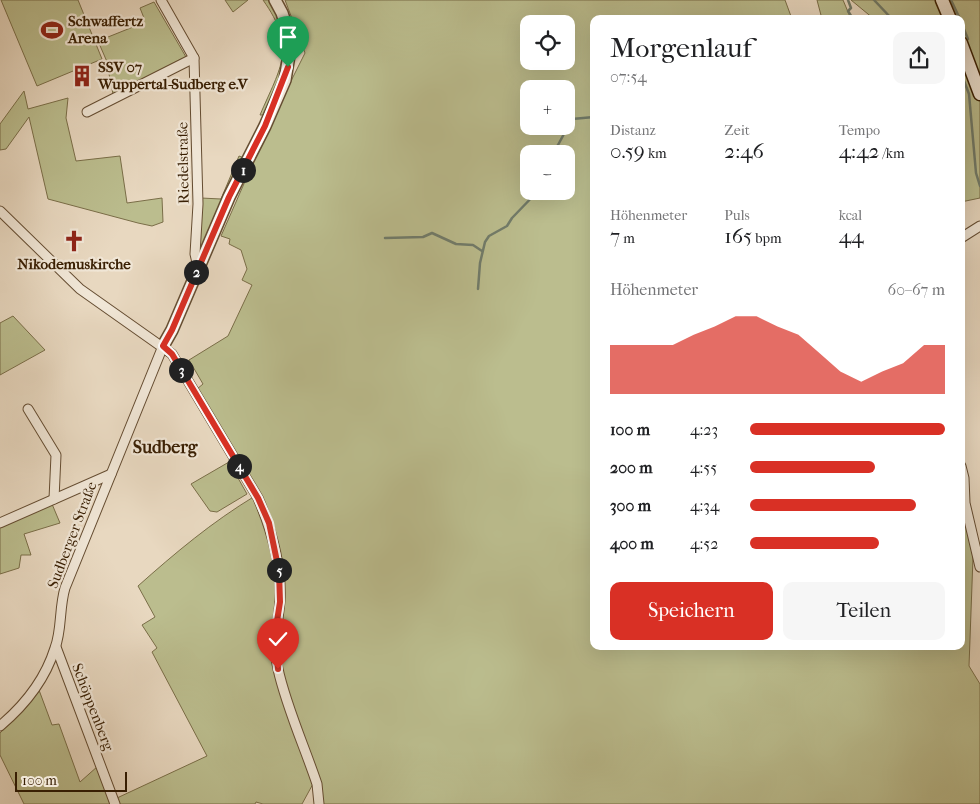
<!DOCTYPE html>
<html lang="de">
<head>
<meta charset="utf-8">
<style>
  body { margin:0; font-family:"IM FELL French Canon",serif; background:#f6f6f6; color:#202124; height:100vh; display:flex; flex-direction:column; font-size:19px; white-space:nowrap }
  * { box-sizing:border-box; margin:0 }
  p { font-size:16px; color:#757577 }
  .icon { flex:none; width:28px; height:28px; fill:none; stroke:currentColor; stroke-width:2; stroke-linecap:round; stroke-linejoin:round }
  .map { position:relative; flex:1; overflow:hidden }
  .panel { position:absolute; left:590px; top:15px; width:375px; height:635px; display:flex; flex-direction:column; background:#fff; border-radius:10px; box-shadow:0 5px 20px #0002 }
  .panel>* { flex:none }
  .controls { position:absolute; left:520px; top:15px; display:grid; gap:10px }
  .controls a { display:grid; place-items:center; width:55px; height:55px; border-radius:10px; background:#fff; box-shadow:0 5px 20px #0002; font-size:25px }
  .scale { position:absolute; left:15px; bottom:12px; width:112px; box-sizing:border-box; padding-left:5px; border:2px solid #391f03; border-top:0; font-size:14px; line-height:18px; white-space:nowrap; color:#391f03; -webkit-text-stroke:4px #f0e6d6; paint-order:stroke }
  .pin { position:absolute; display:grid; place-items:center; width:42px; height:42px; color:#fff; margin:-51px -21px; border-radius:50% 50% 50% 0; rotate:-45deg; box-shadow:0 0 5px #0007 }
  .pin .icon { rotate:45deg }
  .km { position:absolute; width:25px; height:25px; margin:-12px; border-radius:50%; background:#222; color:#fff; font-size:14px; line-height:25px; text-align:center }
  .round { display:grid; place-items:center; flex:none; width:52px; height:52px; border-radius:10px; background:#f6f6f6 }
  .summary { display:flex; align-items:center; justify-content:space-between; height:85px; padding:0 20px }
  h1 { font-size:28px; font-weight:600; line-height:38px }
  .stats { display:grid; grid-template-columns:repeat(3,1fr); gap:8px; height:85px; padding:5px 20px }
  .stats div { display:grid; align-content:center }
  .stats b { font-size:21px; font-weight:600 }
  .stats small { font-size:14px; font-weight:400 }
  .stats p { font-size:14px }
  .chart { height:140px; padding:10px 20px }
  .chart p { display:flex; justify-content:space-between }
  .chart svg { width:100%; height:90px; margin-top:5px; fill:#d93025; opacity:.7 }
  .button { display:flex; gap:10px; margin-top:auto; padding:10px 20px }
  .button a { flex:1; height:58px; border-radius:10px; background:#d93025; color:#fff; font-size:20px; font-weight:600; line-height:58px; text-align:center }
  .button a+a { background:#f6f6f6; color:#202124 }
  ul { padding:0 20px; list-style:none; font-size:16px }
  li { display:grid; grid-template-columns:80px 60px 1fr; align-items:center; height:38px }
  li i { height:12px; border-radius:6px; background:#d93025 }
  .map>svg:first-child { display:block }
  .green { fill:#bbbd8e; stroke:#7a6e48; fill-rule:evenodd }
  .lines { fill:none; stroke-linecap:round; stroke-linejoin:round }
  .stream { stroke:#717c6b; stroke-width:2.5 }
  .minor-casing { stroke:#654d32; stroke-width:11 }
  .tertiary-casing { stroke:#654d32; stroke-width:14 }
  .secondary-casing { stroke:#391f03; stroke-width:15 }
  .minor { stroke:#f0e6d6; stroke-width:9 }
  .tertiary { stroke:#f0e6d6; stroke-width:11 }
  .secondary { stroke:#f0e6d6; stroke-width:12 }
  .route-casing { stroke:#fff; stroke-width:10 }
  .route { stroke:#d93025; stroke-width:6 }
  .labels { text-anchor:middle; dominant-baseline:central; stroke-width:4.5; stroke-linejoin:round; paint-order:stroke }
  .poi-label { font-size:15px; font-weight:bold; fill:#391f03; stroke:#f0e6d6; text-anchor:start }
  .street-label { font-size:15px; fill:#391f03; stroke:#f0e6d6 }
  .quarter-label { font-size:18px; font-weight:bold; fill:#391f03; stroke:#f0e6d6 }
</style>
</head>
<body>
<div class="map">
<svg width="980" height="804" viewBox="0 0 980 804">
  <rect width="100%" height="100%" fill="#e8d8c0"/>
  <filter id="stains"><feTurbulence type="fractalNoise" baseFrequency=".004" numOctaves="4"/><feColorMatrix values="0 0 0 0 .2 0 0 0 0 .09 0 0 0 0 .02 0 0 0 .5 -.17"/></filter>
  <radialGradient id="worn" r=".72"><stop offset=".6" stop-color="#630" stop-opacity="0"/><stop offset="1" stop-color="#630" stop-opacity=".3"/></radialGradient>
  <g class="green">
    <path d="M1,0H78L102,59L37,86Z"/>
    <path d="M225,0H248L233,12Z"/>
    <path d="M263,0H269C299,47 284,68 265,115H260C281,66 297,48 263,0Z"/>
    <path d="M285,0H785L792,19H594V646H961V502L973,557L969,666L980,684V804H321L314,782L302,804H263L256,802L255,804H120L117,798L207,756L152,652L157,648L142,625L155,617L138,586C175,553 212,522 255,496L197,389L203,384L189,360L228,336L252,285L242,280L247,269L241,250L229,244L230,239L221,236L276,111L305,53ZM529,24H566V61H529ZM529,89H566V126H529ZM529,154H566V191H529Z"/>
    <path d="M817,0H843L851,19H822Z"/>
    <path d="M851,0H980V198L961,202V19H874Z"/>
    <path d="M154,2L186,57L113,94L109,74L111,71L98,41L138,25L144,18L140,8Z"/>
    <path d="M24,91L28,109L68,98L66,118L76,161L120,156L127,203L162,198L163,222L152,226L138,223L48,199L29,117L6,149L0,150V124Z"/>
    <path d="M239,156L244,158L201,248L199,246L201,198L221,199Z"/>
    <path d="M13,316L45,350L0,375V323Z"/>
    <path d="M229,462L247,494L217,512L210,511L191,484Z"/>
    <path d="M52,504L60,523L24,534L31,555H21L19,568L0,574V526Z"/>
    <path d="M39,690L52,725L59,724L80,782L98,766L112,804H24L0,755V733L24,710Z"/>
  </g>
  <g class="lines">
    <g class="stream">
      <path d="M848,0L851,8L848,11L853,19"/>
      <path d="M874,0L892,19"/>
      <path d="M951,0L960,19"/>
      <path d="M961,22L968,39"/>
      <path d="M961,73L969,94L976,173L980,186"/>
      <path d="M551,154L558,145L572,119L594,117"/>
      <path d="M385,238L423,237L432,233L456,244L473,245L482,251"/>
      <path d="M478,289L480,263L485,242L489,236L507,226L512,218L538,191"/>
    </g>
    <g class="minor-casing">
      <g id="minor">
        <path d="M161,0L194,58L198,204L195,254L198,267"/>
        <path d="M87,112L194,58"/>
        <path d="M0,211L80,289L172,354L258,498C272,531 282,565 280,601C278,624 272,646 278,669C286,706 305,748 317,784L319,804"/>
        <path d="M961,238L980,226"/>
        <path d="M28,409L56,455L54,499"/>
        <path d="M961,466L964,478L965,503L980,567"/>
        <path d="M0,523L111,474"/>
        <path d="M56,647L115,804"/>
        <path d="M0,726C25,705 45,680 55,648C62,630 59,608 65,588L163,346"/>
      </g>
    </g>
    <g class="tertiary-casing">
      <path id="tertiary" d="M163,346L172,330L229,197L265,126L285,80L290,49L289,34L282,13L275,0"/>
    </g>
    <g class="secondary-casing">
      <g id="secondary">
        <path d="M942,0L950,19"/>
        <path d="M961,43L980,94"/>
      </g>
    </g>
    <use href="#minor" class="minor"/>
    <use href="#tertiary" class="tertiary"/>
    <use href="#secondary" class="secondary"/>
  </g>
  <g class="lines">
    <g class="route-casing">
      <path id="route" d="M278,669L275,634L280,602L279,571L269,523L258,498L172,354L163,346L172,330L229,197L265,126L288,67"/>
    </g>
    <use href="#route" class="route"/>
  </g>
  <defs>
    <g id="stadium-bare" transform="scale(1.725)"><path d="M0-5a6.5 5 0 1 0 0 10a6.5 5 0 1 0 0-10ZM-3.5-1.8h7v3.6h-7Z" fill="#8f2418" stroke="#f0e6d6" stroke-width="2.5" paint-order="stroke"/></g>
    <g id="building-bare" transform="scale(1.725)"><path d="M-4-6H4V6H1V3H-1V6H-4ZM-2.5-4.3h1.7v1.8h-1.7ZM.8-4.3h1.7v1.8H.8ZM-2.5-1h1.7V.8h-1.7ZM.8-1h1.7V.8H.8Z" fill="#8f2418" stroke="#f0e6d6" stroke-width="2.5" paint-order="stroke"/></g>
    <g id="church-bare" transform="scale(1.725)"><path d="M-1.2-6h2.4v3.5h3.3v2.4h-3.3V6h-2.4V-.1h-3.3v-2.4h3.3Z" fill="#8f2418" stroke="#f0e6d6" stroke-width="2.5" paint-order="stroke"/></g>
  </defs>
  <g fill-rule="evenodd">
    <use href="#stadium-bare" x="52" y="30"/>
    <use href="#building-bare" x="82" y="76"/>
    <use href="#church-bare" x="74" y="241"/>
  </g>
  <g class="labels">
    <g class="poi-label">
      <text x="68" y="21">Schwaffertz<tspan x="68" dy="17">Arena</tspan></text>
      <text x="98" y="67">SSV 07<tspan x="98" dy="17">Wuppertal-Sudberg e.V</tspan></text>
      <text x="74" y="264" text-anchor="middle">Nikodemuskirche</text>
    </g>
    <g class="street-label">
      <text transform="translate(183 163) rotate(-91)">Riedelstraße</text>
      <text transform="translate(72 535) rotate(-69)">Sudberger Straße</text>
      <text transform="translate(93 707) rotate(69)">Schöppenberg</text>
    </g>
    <g class="quarter-label">
      <text x="165" y="447">Sudberg</text>
    </g>
  </g>
  <rect width="100%" height="100%" filter="url(#stains)"/>
  <rect width="100%" height="100%" fill="url(#worn)"/>
</svg>
<div class="controls">
<a><svg class="icon" aria-label="locate" viewBox="0 0 24 24"><circle cx="12" cy="12" r="6"/><path d="M12 2v4M12 18v4M2 12h4M18 12h4"/></svg></a>
<a>+</a>
<a>−</a>
</div>
<div class="scale">100 m</div>
<div class="pin" style="left:288px;top:67px;background:#1e9e55"><svg class="icon" aria-label="arrive" viewBox="0 0 24 24"><path d="M6 21V4h12l-3 4 3 4H6"/></svg></div>
<div class="pin" style="left:278px;top:669px;background:#d93025"><svg class="icon" aria-label="check" viewBox="0 0 24 24"><path d="M5 12l5 5 9-10"/></svg></div>
<b class="km" style="left:243px;top:170px">1</b>
<b class="km" style="left:196px;top:272px">2</b>
<b class="km" style="left:181px;top:370px">3</b>
<b class="km" style="left:239px;top:466px">4</b>
<b class="km" style="left:279px;top:570px">5</b>
<section class="panel">
<div class="summary"><div><h1>Morgenlauf</h1><p>07:54</p></div><a class="round"><svg class="icon" aria-label="share" viewBox="0 0 24 24"><path d="M12 15V3M7 8l5-5 5 5M5 13v7h14v-7"/></svg></a></div>
<div class="stats">
<div><p>Distanz</p><b>0.59<small> km</small></b></div>
<div><p>Zeit</p><b>2:46</b></div>
<div><p>Tempo</p><b>4:42<small> /km</small></b></div>
</div>
<div class="stats">
<div><p>Höhenmeter</p><b>7<small> m</small></b></div>
<div><p>Puls</p><b>165<small> bpm</small></b></div>
<div><p>kcal</p><b>44</b></div>
</div>
<div class="chart"><p><span>Höhenmeter</span>60–67 m</p>
<svg viewBox="0 0 160 44" preserveAspectRatio="none"><path d="M0 44V20L10 20L20 20L30 20L40 15L50 11L60 6L70 6L80 11L90 15L100 24L110 33L120 38L130 33L140 29L150 20L160 20V44z"/></svg>
</div>
<ul>
<li><b>100 m</b>4:23<i style="width:100%"></i></li>
<li><b>200 m</b>4:55<i style="width:64%"></i></li>
<li><b>300 m</b>4:34<i style="width:85%"></i></li>
<li><b>400 m</b>4:52<i style="width:66%"></i></li>
</ul>
<div class="button"><a>Speichern</a><a>Teilen</a></div>
</section>
</div>
</body>
</html>
